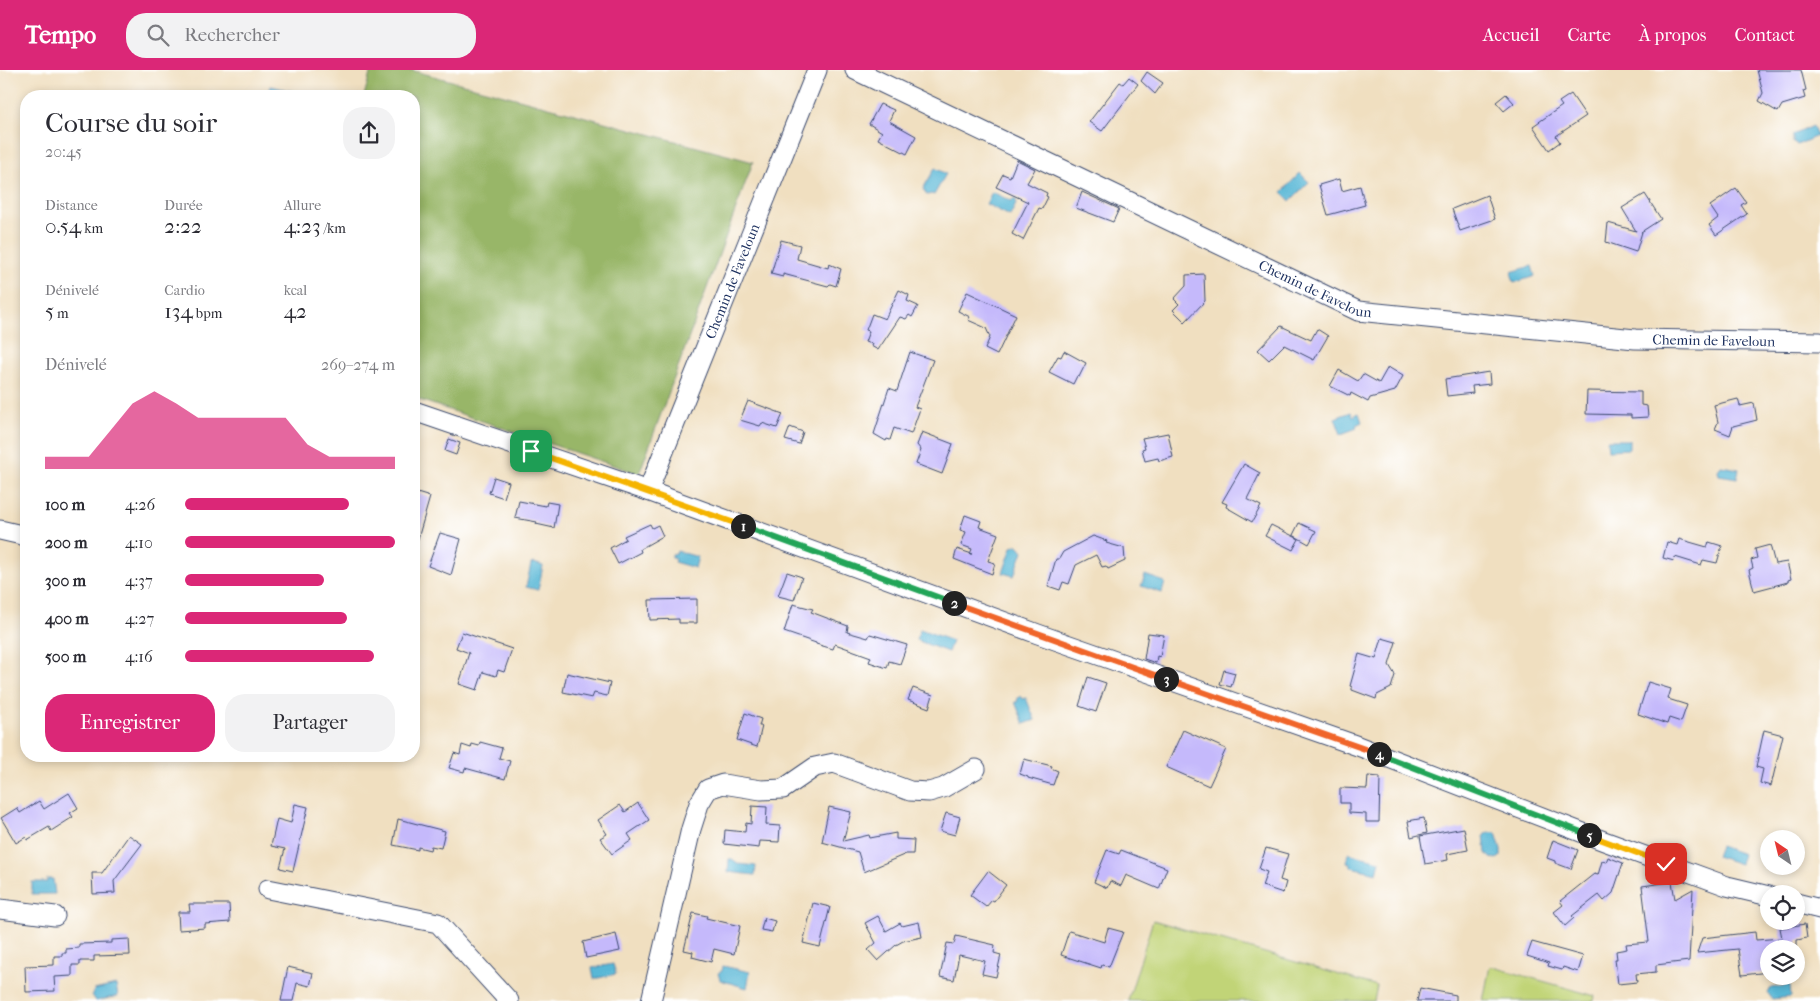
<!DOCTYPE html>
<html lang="fr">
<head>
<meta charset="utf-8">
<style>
  body { margin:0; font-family:"IM FELL French Canon",serif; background:#f2f2f3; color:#2b2b33; height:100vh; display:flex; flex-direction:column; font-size:19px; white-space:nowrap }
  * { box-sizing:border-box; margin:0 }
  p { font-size:16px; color:#7c7c81 }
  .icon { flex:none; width:28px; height:28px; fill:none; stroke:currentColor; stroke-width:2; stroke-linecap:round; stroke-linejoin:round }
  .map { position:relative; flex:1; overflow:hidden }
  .details { position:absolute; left:20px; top:20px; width:400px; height:672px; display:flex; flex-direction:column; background:#fff; border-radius:20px; box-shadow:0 2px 8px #0003 }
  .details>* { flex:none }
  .needle { width:32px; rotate:325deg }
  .fabs { position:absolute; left:1760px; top:760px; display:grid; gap:10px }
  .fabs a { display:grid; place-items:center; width:45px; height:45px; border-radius:50%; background:#fff; box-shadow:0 2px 8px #0003; font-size:25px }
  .pin { position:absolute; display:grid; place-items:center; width:42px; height:42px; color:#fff; margin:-21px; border-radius:10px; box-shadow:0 2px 8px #0006 }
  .km { position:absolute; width:25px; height:25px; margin:-12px; border-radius:50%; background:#222; color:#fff; font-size:14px; line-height:25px; text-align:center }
  .round { display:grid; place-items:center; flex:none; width:52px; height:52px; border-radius:20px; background:#f2f2f3 }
  .headline { display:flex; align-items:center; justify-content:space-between; height:85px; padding:0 25px }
  h1 { font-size:28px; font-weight:600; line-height:38px }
  .metrics { display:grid; grid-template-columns:repeat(3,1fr); gap:8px; height:85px; padding:5px 25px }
  .metrics div { display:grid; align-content:center }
  .metrics b { font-size:21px; font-weight:600 }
  .metrics small { font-size:14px; font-weight:400 }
  .metrics p { font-size:14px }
  .chart { height:140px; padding:10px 25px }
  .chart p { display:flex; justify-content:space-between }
  .chart svg { width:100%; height:90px; margin-top:5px; fill:#db2777; opacity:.7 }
  .action { display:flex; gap:10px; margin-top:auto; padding:10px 25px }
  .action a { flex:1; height:58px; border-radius:20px; background:#db2777; color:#fff; font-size:20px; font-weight:600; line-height:58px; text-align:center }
  .action a+a { background:#f2f2f3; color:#2b2b33 }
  ul { padding:0 25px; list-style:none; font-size:16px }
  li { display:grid; grid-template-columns:80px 60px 1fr; align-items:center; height:38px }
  li i { height:12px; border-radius:6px; background:#db2777 }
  header { display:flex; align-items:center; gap:30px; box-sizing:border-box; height:70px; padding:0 25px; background:#db2777; color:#fff }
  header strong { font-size:24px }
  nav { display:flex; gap:28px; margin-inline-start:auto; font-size:18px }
  .search { width:350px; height:45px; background:#f2f2f3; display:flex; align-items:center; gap:12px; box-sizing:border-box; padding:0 18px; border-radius:20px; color:#7c7c81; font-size:19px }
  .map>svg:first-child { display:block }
  .green { fill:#c1d477; stroke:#6e826a }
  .forest { fill:#98b668; stroke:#5a7263 }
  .water { fill:#58b7d6; stroke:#3a739a }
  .building { fill:#c5b9fb }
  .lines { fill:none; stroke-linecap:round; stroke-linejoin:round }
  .minor-casing { stroke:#3b496d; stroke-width:21 }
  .minor { stroke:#fff; stroke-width:19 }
  .split-1-casing { stroke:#fff; stroke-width:10 }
  .split-2-casing { stroke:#fff; stroke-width:10 }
  .split-3-casing { stroke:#fff; stroke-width:10 }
  .split-4-casing { stroke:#fff; stroke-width:10 }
  .split-5-casing { stroke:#fff; stroke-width:10 }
  .split-6-casing { stroke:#fff; stroke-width:10 }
  .split-1 { stroke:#f5b400; stroke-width:6 }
  .split-2 { stroke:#22a559; stroke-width:6 }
  .split-3 { stroke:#f0652b; stroke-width:6 }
  .split-4 { stroke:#f0652b; stroke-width:6 }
  .split-5 { stroke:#22a559; stroke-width:6 }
  .split-6 { stroke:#f5b400; stroke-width:6 }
  .labels { text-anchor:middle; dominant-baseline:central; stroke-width:4; stroke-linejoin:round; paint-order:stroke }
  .street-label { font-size:14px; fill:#1b2f5e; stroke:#fff }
</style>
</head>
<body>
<header>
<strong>Tempo</strong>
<div class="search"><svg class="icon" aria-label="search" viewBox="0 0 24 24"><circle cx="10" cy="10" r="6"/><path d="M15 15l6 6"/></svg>Rechercher</div>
<nav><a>Accueil</a><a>Carte</a><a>À propos</a><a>Contact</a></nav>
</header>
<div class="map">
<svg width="1820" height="931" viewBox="0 0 1820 931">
  <rect width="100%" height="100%" fill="#fff"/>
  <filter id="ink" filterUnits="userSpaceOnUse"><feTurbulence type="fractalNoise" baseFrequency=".02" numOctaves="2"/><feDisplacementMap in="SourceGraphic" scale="10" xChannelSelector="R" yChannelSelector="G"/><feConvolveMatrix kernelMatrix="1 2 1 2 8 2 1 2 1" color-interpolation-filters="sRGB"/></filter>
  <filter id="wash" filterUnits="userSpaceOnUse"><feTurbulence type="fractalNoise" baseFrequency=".0096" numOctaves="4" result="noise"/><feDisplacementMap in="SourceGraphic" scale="20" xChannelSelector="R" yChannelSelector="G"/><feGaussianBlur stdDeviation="1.12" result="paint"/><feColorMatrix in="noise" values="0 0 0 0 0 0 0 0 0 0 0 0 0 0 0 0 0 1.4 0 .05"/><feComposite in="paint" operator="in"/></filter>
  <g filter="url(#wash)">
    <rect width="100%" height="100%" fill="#f0dfc0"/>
    <g class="green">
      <path d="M1153,850L1377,916L1374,931H1128Z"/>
      <path d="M1490,896L1595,926L1594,931H1483Z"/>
    </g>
    <path class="forest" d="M371,0H411L753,92L639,404L414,328V26H364Z"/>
    <g class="water">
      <path d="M271,16L309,25L308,26H268Z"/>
      <path d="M1813,56L1817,66L1797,75L1793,73V65Z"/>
      <path d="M935,98L946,104L934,125L932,124L927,125L923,119Z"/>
      <path d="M1300,103L1309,112L1290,131L1282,122Z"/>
      <path d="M992,122L1011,131L1013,129L1016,130V134L1010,146L986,134Z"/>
      <path d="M1532,196L1535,206L1514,213L1511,202Z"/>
      <path d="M1351,342L1353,346L1359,343L1362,352L1356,355L1357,358L1341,364L1335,348Z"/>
      <path d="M1607,370H1629V379L1608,380Z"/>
      <path d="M1721,396L1739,399L1737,408L1719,405L1718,400Z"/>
      <path d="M1018,475L1023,481L1014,506L1003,503L1012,477Z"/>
      <path d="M677,481L698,487L695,498L674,492L675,489L672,488V485L676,484Z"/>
      <path d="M534,493L543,496L538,520L526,517L531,494Z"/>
      <path d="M1145,505L1165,512L1162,523L1141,516Z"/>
      <path d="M920,559L952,571L948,582L916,570Z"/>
      <path d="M1021,626L1023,629L1026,628L1035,650L1024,654L1015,632H1017L1018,628Z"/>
      <path d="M1488,762L1496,763L1501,779V786L1497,789L1490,788L1486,783L1484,765Z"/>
      <path d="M1720,776L1743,784L1740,794L1716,786Z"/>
      <path d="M1349,782L1354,785L1380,791L1377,803L1351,797V793L1347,792Z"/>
      <path d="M729,789H732L739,794L756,796L755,805L728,802Z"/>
      <path d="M47,809H53L55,824H32V812H47Z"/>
      <path d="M613,894L616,904L594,909L592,898Z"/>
      <path d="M723,896L750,902L747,918L720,910L718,903L722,901Z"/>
      <path d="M116,915L118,926L96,931L92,925L94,920Z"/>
      <path d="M1790,915L1791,927L1772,929L1768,923L1771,918Z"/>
    </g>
    <g id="blocks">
      <g class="building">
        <path d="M1757,0H1801L1806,20L1803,21L1805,28L1782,35L1778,42L1759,31L1763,23Z"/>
        <path d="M1147,2L1163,13L1155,24L1141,11Z"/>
        <path d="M1129,7L1138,14L1102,61L1089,52L1120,12L1123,14Z"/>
        <path d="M1506,24L1514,33L1504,41L1496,32Z"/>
        <path d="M1571,24L1586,46L1556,66L1560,72L1549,80L1533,56L1562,36L1559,32Z"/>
        <path d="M880,34L894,40L889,51L916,66L907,84L878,69L882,62L869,54Z"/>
        <path d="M1017,90L1035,99L1027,113L1047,123L1046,126L1048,127L1042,139L1039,138L1023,170L1012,164L1028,132L996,117L1003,104L1010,107Z"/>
        <path d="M1339,109L1342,121L1360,116L1365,135L1328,145L1319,115Z"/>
        <path d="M1736,118L1746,132L1741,135L1747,144L1716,165L1709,155L1718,148L1710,136Z"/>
        <path d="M1082,122L1119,139L1113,152L1076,138Z"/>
        <path d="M1645,124L1661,149L1641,162H1642L1636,182L1606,172L1608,153L1636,161L1622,138Z"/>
        <path d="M1487,125L1495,149L1460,161L1452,139Z"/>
        <path d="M781,170L800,175L797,189L828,198L829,194L841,199L836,216L830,214L828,216L783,204V207L771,204Z"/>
        <path d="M1204,204L1205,231L1185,252L1173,240L1179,234L1174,229L1186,216V205Z"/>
        <path d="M899,220L909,225L907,231L918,236L912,247L909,245L906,249L900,247L878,280L871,276L872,274L865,272L869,261L866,260L872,244L885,249Z"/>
        <path d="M967,222L1016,245L997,285L985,279L990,267L986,258L968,250L970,247L958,241Z"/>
        <path d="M1281,256L1311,270L1317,259L1328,266L1314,290L1284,275L1269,290L1258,280Z"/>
        <path d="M1064,281L1086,293L1079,307L1077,306L1073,314L1049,302L1058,286L1061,287Z"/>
        <path d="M910,282L933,290L915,337L920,339L911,364L894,358L890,370L887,369L886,371L874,364L889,318L897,321Z"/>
        <path d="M1388,297L1403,306L1395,321L1370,328L1368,332L1351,323L1350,326L1330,316L1339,300L1358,311L1363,304L1379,313Z"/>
        <path d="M1489,302L1490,314L1472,316L1473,323L1447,326L1445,309Z"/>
        <path d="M1587,321L1641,322V335L1647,336L1648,347L1631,348V345L1586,344Z"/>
        <path d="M1738,329L1740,336L1754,333L1757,350L1733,356L1730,365L1715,359L1718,352L1714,335Z"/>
        <path d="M748,331L783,344L777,358L762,353L760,356L740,350Z"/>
        <path d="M790,357L803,362L799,374L785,370Z"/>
        <path d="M922,362L953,374L942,404L916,394L921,380L917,375Z"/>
        <path d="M1168,363L1173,387L1159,391L1158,388L1145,391L1142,379L1145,378L1142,368Z"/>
        <path d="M449,369L460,373L456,385L445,381Z"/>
        <path d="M1244,394L1260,403L1247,429L1261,436L1252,452L1226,437L1227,434L1222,432Z"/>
        <path d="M494,407L509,412L504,428L489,423Z"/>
        <path d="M414,422L430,427L417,472H414Z"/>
        <path d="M519,431L546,436L547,432L558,434L554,458L536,454L537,452L515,448Z"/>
        <path d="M965,445L981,451L979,457L998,464L988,491L995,493L992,504L954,489L957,479L972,484H970L972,479L961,475L966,462L960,460Z"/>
        <path d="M1299,453L1316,461L1309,474L1293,465Z"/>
        <path d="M650,454L652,458L658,455L663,466L640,479L641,482L618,494L610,478L626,469L624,466Z"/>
        <path d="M1271,455L1299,469L1293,480L1265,466Z"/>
        <path d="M440,463L461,469L451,505L428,496Z"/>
        <path d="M1093,466L1107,471L1106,473L1124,478L1125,491L1108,499L1106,496L1102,497L1096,485L1076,495L1069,514L1063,512L1060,520L1048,516L1056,489H1059L1063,482Z"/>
        <path d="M1679,469L1707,477L1709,472L1722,476L1717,493L1703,490L1701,495L1675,487L1674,491L1663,488L1667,472L1677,475Z"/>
        <path d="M1770,475L1775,494L1787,492L1791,509L1788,510V512L1754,521L1749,500L1753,498L1751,490L1757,488L1755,479Z"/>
        <path d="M787,502L802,507L794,530L778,526Z"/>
        <path d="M697,529V553H679V549L650,550L649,530Z"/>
        <path d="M793,534L813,539L811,542L848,556L847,562L868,568L870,564L907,575L900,594L889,591L887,598L869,592L871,587L835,574L833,579L816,574V573L784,562Z"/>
        <path d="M462,562L512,579L504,602L498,600L496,606L483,602L477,620L459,614L469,583L456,578Z"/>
        <path d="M1148,563L1164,565L1160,587L1157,586L1156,593L1144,589Z"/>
        <path d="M1382,568L1396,572L1389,595L1395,605L1391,618L1377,625L1376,629L1352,620V617L1350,616L1359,584L1376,589Z"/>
        <path d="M1224,600L1235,603L1231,617L1220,614Z"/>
        <path d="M567,603L610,613L607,626L594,623L592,628L563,622Z"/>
        <path d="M1088,607L1106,613L1096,642L1079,636Z"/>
        <path d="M1648,612L1671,619L1668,629L1687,635L1681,652L1669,648L1667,654L1638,644Z"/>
        <path d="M913,618L933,625L929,638L908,630Z"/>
        <path d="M745,643L761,649L759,656H762L757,677L737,670Z"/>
        <path d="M1183,660L1226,679L1209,716L1166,697Z"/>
        <path d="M1764,660L1783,665L1771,716L1760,713L1763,699L1756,697Z"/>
        <path d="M480,672L502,678L499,688L510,691L505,709L465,698L464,702L449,698L454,683L460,685L462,675L471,678L472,674L479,676Z"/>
        <path d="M1024,689L1052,696L1051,698L1058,701L1053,715L1028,708V707L1020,704Z"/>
        <path d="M1368,706L1380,707L1379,752H1366V744L1349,743V733H1340V718L1367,719Z"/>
        <path d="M69,723L78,738L70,743L73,747L51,761L49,757L27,770L26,767L16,773L1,748L17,738L20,743L39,731L44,739Z"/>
        <path d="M638,733L649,750L628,764L632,770L612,784L600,768L607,764L598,750L620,735L625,742Z"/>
        <path d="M295,734L308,737L293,801L280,798L285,779L271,776L277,749L291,753Z"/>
        <path d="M752,736L767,737L766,755L780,756L779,772L760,771L759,778L724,774L725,760L745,762L746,753L751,754Z"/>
        <path d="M829,737L851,742L843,771L869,765L870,768L896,763V769L914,770L913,784H906L864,802L858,782L822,772Z"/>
        <path d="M946,743L960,747L955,765L940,761Z"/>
        <path d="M1424,748L1427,763L1411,767L1408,751Z"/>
        <path d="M398,749L445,761L441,778L431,776L430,780L418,777V780L393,775Z"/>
        <path d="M1464,758L1468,780L1447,784L1448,790L1425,794L1420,766Z"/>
        <path d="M129,765L142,774L114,811L115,823L93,824L92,803H102Z"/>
        <path d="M1553,770L1578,780L1571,799L1555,793V791L1547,788Z"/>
        <path d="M1266,778L1288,784L1280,810L1286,812L1283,823L1262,816L1267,802L1259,799Z"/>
        <path d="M1107,780L1119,784L1121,780L1167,798L1159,819L1126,805L1121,816L1110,811L1107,818L1094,812Z"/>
        <path d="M1608,787L1623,793L1613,823L1604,831L1599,825L1572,846L1574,848L1565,856L1554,842L1563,835L1560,831L1594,804L1598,805L1602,791L1606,792Z"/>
        <path d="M988,801L1006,815L994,831L992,830L986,837L970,825Z"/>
        <path d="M1672,812L1675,829L1693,819L1689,891L1656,895V902L1636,904L1637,912L1618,914L1615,889H1617L1616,881L1627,879L1626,874L1649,872L1642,816Z"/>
        <path d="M813,833L830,837L820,877L803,873Z"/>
        <path d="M189,834H229L230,852L205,854V858L179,860L178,842H190Z"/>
        <path d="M693,843L707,846L706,848L740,856L734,884L714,879L711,892L692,887L693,882L684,880Z"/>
        <path d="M878,846L886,861L900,853L902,856L919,852L922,867L903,871L896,875L878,891L868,880L876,873L865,853Z"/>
        <path d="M764,848L775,851L772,862L761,860Z"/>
        <path d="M1805,854L1807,868L1797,870V879H1769V902L1742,905L1738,879L1697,883L1702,868L1755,862L1756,870L1782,868L1780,858Z"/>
        <path d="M1108,858L1123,862L1109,897L1102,895L1101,898L1061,885L1069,861L1104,872Z"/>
        <path d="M616,864L620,881L586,888L583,872Z"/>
        <path d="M956,866L995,875L994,883L1001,885L996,907L982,904L985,891L959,885L954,910L940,907L947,873L954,874Z"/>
        <path d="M129,869L130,885L94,886V891H80V895H72V906L54,907L55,921L26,922L25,896L54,895V886H62V883H66V879L79,878V874L111,873V870Z"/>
        <path d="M1532,872L1583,886L1578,902L1563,897L1562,900L1548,896L1549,893L1527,886Z"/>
        <path d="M288,897L313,903L310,916L297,913L293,931H281Z"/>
        <path d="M1420,918L1456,925V931H1417Z"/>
      </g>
    </g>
  </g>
  <g filter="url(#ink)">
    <use href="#blocks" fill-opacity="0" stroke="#3b496d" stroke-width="1"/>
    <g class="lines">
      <g class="minor-casing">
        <g id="minor">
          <path id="s1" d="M855,0L1358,241L1635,269L1820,272"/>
          <path d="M414,341L648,421L1038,564L1358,676L1604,771L1727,816L1769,826"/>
          <path id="s2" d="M648,421L817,0"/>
          <path d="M0,460L26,466"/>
          <path d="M268,819L438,853L509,931"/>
          <path d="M1796,833L1820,839"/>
          <path d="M0,839L55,846"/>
          <path d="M651,931L691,759L699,734L708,719L723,714L761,720L783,719L815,697L834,693L910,721L929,722L943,718L976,699"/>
        </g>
      </g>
      <use href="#minor" class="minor"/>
    </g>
  </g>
  <g class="lines" filter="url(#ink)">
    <g class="split-1-casing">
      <path id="split-1" d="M531,381L743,456"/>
    </g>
    <g class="split-2-casing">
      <path id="split-2" d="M743,456L954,533"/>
    </g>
    <g class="split-3-casing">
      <path id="split-3" d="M954,533L1166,609"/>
    </g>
    <g class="split-4-casing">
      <path id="split-4" d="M1166,609L1379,684"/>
    </g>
    <g class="split-5-casing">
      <path id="split-5" d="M1379,684L1589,765"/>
    </g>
    <g class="split-6-casing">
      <path id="split-6" d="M1589,765L1666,794"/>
    </g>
    <use href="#split-1" class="split-1"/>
    <use href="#split-2" class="split-2"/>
    <use href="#split-3" class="split-3"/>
    <use href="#split-4" class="split-4"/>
    <use href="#split-5" class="split-5"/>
    <use href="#split-6" class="split-6"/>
  </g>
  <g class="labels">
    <g class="street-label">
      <text stroke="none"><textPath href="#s2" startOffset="226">Chemin de Faveloun</textPath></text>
      <text stroke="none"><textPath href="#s1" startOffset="510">Chemin de Faveloun</textPath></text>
      <text stroke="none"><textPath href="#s1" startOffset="915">Chemin de Faveloun</textPath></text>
    </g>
  </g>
</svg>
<div class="fabs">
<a><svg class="needle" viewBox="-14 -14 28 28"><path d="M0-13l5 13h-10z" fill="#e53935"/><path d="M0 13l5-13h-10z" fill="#7c7c81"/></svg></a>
<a><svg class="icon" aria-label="locate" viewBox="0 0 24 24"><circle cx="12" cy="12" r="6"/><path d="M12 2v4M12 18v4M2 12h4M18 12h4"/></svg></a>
<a><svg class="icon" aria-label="layers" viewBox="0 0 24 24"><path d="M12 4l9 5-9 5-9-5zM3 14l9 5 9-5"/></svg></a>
</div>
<div class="pin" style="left:531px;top:381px;background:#1e9e55"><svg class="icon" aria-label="arrive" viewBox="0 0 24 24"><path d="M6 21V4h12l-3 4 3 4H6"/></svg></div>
<div class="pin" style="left:1666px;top:794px;background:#d93025"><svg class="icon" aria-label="check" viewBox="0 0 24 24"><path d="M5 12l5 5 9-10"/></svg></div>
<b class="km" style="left:743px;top:456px">1</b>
<b class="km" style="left:954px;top:533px">2</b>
<b class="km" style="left:1166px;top:609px">3</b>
<b class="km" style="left:1379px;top:684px">4</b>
<b class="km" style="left:1589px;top:765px">5</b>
<section class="details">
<div class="headline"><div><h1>Course du soir</h1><p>20:45</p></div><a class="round"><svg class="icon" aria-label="share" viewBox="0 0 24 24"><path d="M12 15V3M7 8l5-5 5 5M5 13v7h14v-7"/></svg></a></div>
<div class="metrics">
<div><p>Distance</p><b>0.54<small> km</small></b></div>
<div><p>Durée</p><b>2:22</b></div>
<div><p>Allure</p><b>4:23<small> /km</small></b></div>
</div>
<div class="metrics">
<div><p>Dénivelé</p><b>5<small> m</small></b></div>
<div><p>Cardio</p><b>134<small> bpm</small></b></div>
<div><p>kcal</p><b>42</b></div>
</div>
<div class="chart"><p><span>Dénivelé</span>269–274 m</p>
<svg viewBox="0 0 160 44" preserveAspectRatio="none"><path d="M0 44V38L10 38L20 38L30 25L40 12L50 6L60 12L70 19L80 19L90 19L100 19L110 19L120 32L130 38L140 38L150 38L160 38V44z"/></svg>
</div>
<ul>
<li><b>100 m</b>4:26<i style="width:78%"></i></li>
<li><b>200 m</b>4:10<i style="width:100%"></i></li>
<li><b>300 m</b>4:37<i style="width:66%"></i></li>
<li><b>400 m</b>4:27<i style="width:77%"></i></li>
<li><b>500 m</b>4:16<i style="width:90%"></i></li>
</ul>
<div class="action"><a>Enregistrer</a><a>Partager</a></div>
</section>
</div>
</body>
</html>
